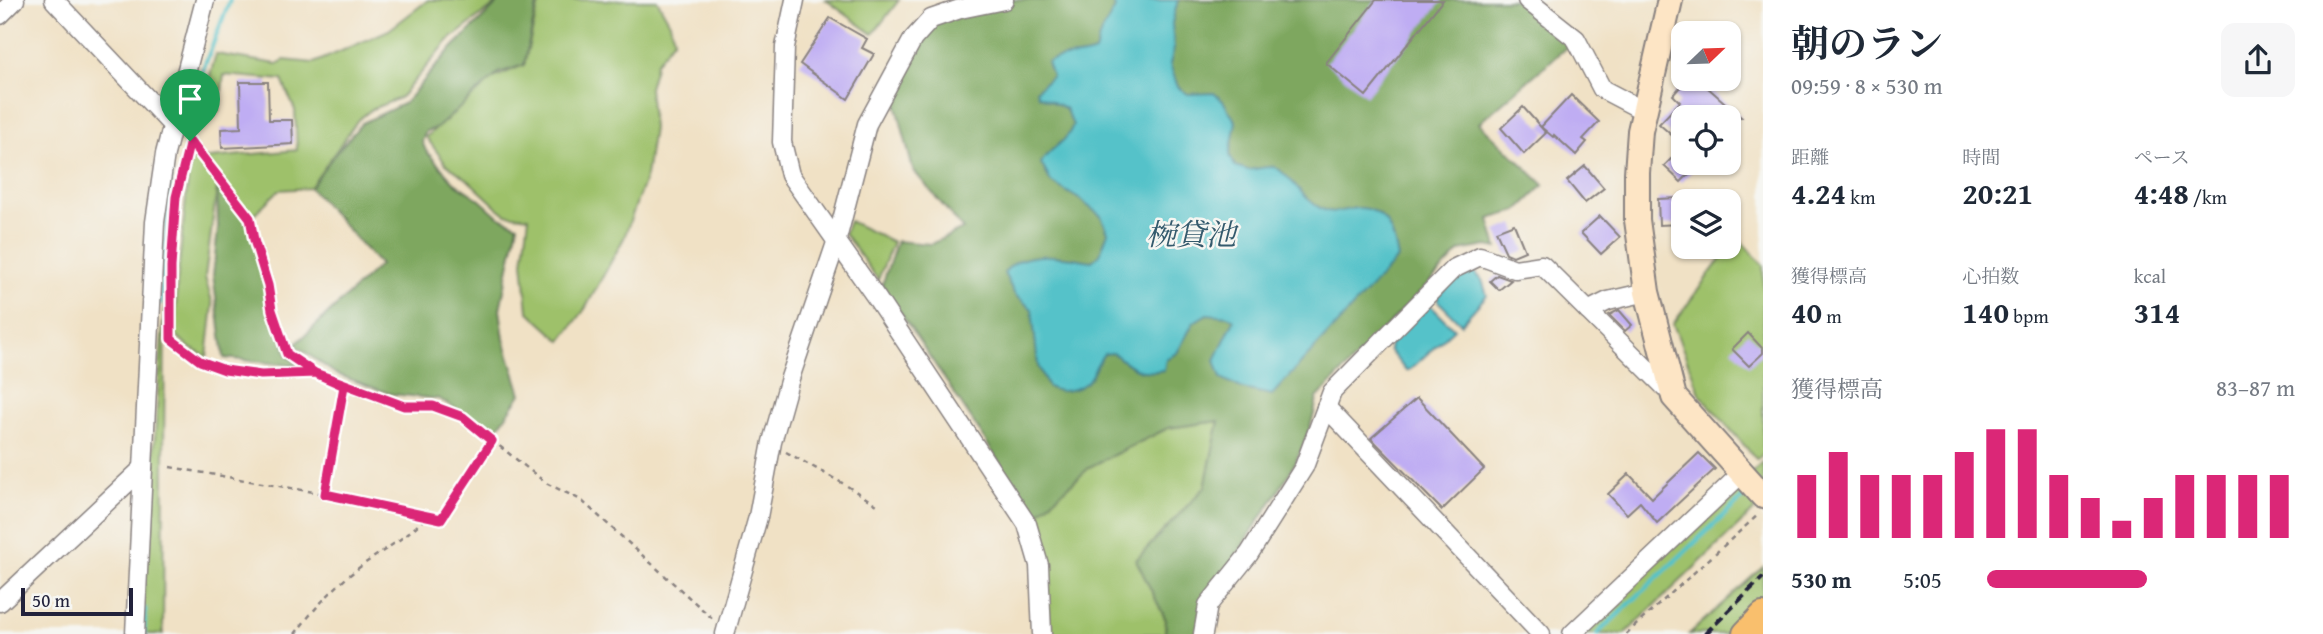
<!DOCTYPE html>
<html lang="ja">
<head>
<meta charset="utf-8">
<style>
  body { margin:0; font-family:"Gentium Book Plus","Noto Serif JP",serif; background:#f6f6f7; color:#1f2937; height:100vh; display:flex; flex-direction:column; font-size:26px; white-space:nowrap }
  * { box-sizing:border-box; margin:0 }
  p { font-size:23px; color:#747a83 }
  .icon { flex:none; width:38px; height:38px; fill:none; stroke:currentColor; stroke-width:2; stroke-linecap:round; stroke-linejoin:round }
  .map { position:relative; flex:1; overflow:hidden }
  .details { display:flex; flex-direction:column; background:#fff; width:560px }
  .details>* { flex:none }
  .needle { width:46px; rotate:67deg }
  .tools { position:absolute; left:1671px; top:21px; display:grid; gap:14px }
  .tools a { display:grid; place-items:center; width:70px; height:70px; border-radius:14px; background:#fff; box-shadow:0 2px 5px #0004; font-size:35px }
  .scale { position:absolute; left:21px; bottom:18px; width:112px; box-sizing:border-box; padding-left:7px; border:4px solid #22223b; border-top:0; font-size:19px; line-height:24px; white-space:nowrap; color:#22223b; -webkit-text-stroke:5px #f6f6f2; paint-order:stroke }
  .pin { position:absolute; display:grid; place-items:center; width:60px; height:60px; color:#fff; margin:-72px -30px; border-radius:50% 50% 50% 0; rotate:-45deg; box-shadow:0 0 7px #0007 }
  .pin .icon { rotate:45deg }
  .round { display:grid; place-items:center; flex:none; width:74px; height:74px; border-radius:14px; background:#f6f6f7 }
  .head { display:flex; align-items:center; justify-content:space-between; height:119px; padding:0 28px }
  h1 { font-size:38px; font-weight:700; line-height:52px }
  .metrics { display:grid; grid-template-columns:repeat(3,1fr); gap:10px; height:119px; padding:7px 28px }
  .metrics div { display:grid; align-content:center }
  .metrics b { font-size:30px; font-weight:700 }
  .metrics small { font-size:19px; font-weight:400 }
  .metrics p { font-size:19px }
  .chart { height:196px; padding:14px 28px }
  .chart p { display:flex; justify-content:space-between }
  .chart svg { width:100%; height:126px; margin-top:7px; stroke:#db2777; stroke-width:6 }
  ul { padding:0 28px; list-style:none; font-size:23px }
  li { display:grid; grid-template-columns:112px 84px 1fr; align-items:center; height:52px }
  li i { height:18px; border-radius:9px; background:#db2777 }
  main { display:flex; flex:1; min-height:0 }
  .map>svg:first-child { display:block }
  .green { fill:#9ec16a; stroke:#607252; stroke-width:2 }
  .forest { fill:#7ea75e; stroke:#50644c; stroke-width:2 }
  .water { fill:#54c2c9; stroke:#3b7282; stroke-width:2 }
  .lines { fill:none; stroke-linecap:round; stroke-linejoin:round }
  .stream { stroke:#54c2c9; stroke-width:4.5 }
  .building { fill:#bfadf3 }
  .minor-casing { stroke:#898280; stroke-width:21 }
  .secondary-casing { stroke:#898280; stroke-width:28 }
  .primary-casing { stroke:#898280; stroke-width:30 }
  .path { stroke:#898280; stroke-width:2.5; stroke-dasharray:5 5; stroke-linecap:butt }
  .minor { stroke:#fff; stroke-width:18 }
  .secondary { stroke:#fde5c5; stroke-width:24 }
  .primary { stroke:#f9bf6d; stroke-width:26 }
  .rail { stroke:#22223b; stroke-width:4.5; stroke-dasharray:10 5; stroke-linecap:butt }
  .route-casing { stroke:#fff; stroke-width:14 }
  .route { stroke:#db2777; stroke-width:9 }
  .labels { text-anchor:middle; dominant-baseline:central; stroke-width:5; stroke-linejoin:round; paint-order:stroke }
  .water-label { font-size:30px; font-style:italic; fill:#345a6d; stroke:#f6f6f2 }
</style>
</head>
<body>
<main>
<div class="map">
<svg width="1763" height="634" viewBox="0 0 1763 634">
  <rect width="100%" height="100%" fill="#f6f6f2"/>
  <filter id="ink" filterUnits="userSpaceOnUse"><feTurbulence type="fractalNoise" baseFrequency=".0143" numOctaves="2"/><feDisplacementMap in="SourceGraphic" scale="14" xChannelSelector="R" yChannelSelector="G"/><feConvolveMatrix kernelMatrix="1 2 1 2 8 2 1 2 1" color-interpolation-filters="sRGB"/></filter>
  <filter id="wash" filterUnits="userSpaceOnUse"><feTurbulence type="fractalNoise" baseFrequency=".00686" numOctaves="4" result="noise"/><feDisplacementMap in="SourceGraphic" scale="28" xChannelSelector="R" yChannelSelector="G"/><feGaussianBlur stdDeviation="1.57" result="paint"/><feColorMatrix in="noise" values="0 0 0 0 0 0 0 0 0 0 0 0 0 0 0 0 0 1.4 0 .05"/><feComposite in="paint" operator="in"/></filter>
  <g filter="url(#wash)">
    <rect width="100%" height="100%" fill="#f0e1c5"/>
    <g class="green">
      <path d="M428,0H501L448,41L400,98L372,109L357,121L310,188L279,190L250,218L217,188L205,277L213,305L207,357L190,348L175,334L177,284L190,160L297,150L295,110L282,80L224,75L219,110L200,128H195L216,54L277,64L284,60L314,63L353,46L389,30Z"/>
      <path d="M540,0H657L670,23L674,39L656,63L649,88L653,128L646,176L624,238L585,309L561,341L528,311L523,262L529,217L506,214L497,207L467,179L446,164L426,137L491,79L524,65Z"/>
      <path d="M826,0H899L873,34Z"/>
      <path d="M849,221L893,242L878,280L844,233Z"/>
      <path d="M1738,238L1763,265V454L1757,460L1701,396L1673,324C1695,295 1714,265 1738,238Z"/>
      <path d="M165,293L163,634H141Z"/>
      <path d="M1219,421L1205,487L1137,560L1166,620L1165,634H1051L1033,518L1091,466L1168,428Z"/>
      <path d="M1763,462V502L1625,634H1578Z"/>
      <path d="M1763,567V601L1729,634H1689Z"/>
    </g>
    <g class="forest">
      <path d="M501,0H538L524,65L499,73L437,128L426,131L422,141L426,151L455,183L479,199L498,216L518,225L500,309L504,339L521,394L495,432L439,399L391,394L336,374L295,345L380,265L310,188L334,155L362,123L405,103L448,52Z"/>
      <path d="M999,0H1527L1576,39L1479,123L1544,185L1517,211L1489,219L1497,248L1487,246L1460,251L1317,398C1307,467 1257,515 1226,574C1216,592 1210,614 1203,634H1165L1166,620L1136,560L1205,487L1219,421L1168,428L1091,466L1033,518L982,435L882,285L897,241L931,244L963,229L913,170L895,99L909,46L939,21Z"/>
      <path d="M217,188L250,219L287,354L298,366L224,358L213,275L218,228Z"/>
    </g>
    <g class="water">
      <path d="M1112,0H1178L1172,23L1174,49L1170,64L1178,87L1188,94L1214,93L1223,101L1236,122L1230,155L1235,166L1248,170L1274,166C1293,177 1302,199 1322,209C1335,216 1346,208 1359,208C1387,208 1394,235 1398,258L1272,395L1243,389L1221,378L1215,360L1234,320L1228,316L1207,314L1194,322L1177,353L1166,359L1164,370C1139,375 1132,368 1113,353L1104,354C1091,370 1094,385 1070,390C1061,392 1057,391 1048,387L1038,366L1032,309L1015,295L1004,273C1023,247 1064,257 1092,261L1100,254L1108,232L1101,216L1079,199L1051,182L1041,163C1051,145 1065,146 1073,125L1065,108L1038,95L1036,90L1052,76L1047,62C1061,54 1079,59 1095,52L1100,35L1115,8Z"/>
      <path d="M1473,270L1482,280L1487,295L1461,324L1439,302L1437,296L1457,277Z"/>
      <path d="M1430,305L1454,329L1411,369L1406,371L1389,350L1390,343Z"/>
    </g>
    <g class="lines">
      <g class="stream">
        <path d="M181,126L230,0"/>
        <path d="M160,303L171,172"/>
        <path d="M151,481L152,455"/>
        <path d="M144,634L145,609"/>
        <path d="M1597,634L1750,491"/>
      </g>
    </g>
    <g id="blocks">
      <g class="building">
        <path d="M1376,0H1443L1366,96L1326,63Z"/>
        <path d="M830,18L867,39L862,48L874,54L848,99L800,64Z"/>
        <path d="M1687,79H1698L1741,117H1684V146L1659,124L1680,102L1673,95Z"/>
        <path d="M240,82H268L269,120H292L293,144L222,148L221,129L241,128Z"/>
        <path d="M1571,95L1599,122L1583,139L1587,142L1576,155L1554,135L1553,137L1541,127Z"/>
        <path d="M1523,107L1546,133L1524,154L1501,128Z"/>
        <path d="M1676,154L1693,170L1681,182L1664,166Z"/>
        <path d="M1585,166L1604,188L1585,203L1567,181Z"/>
        <path d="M1678,198L1680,224L1659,225L1658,199Z"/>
        <path d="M1600,216L1620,237L1601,254L1581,233Z"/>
        <path d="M1514,224L1525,251L1513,256L1506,253L1496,231Z"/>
        <path d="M1497,275L1511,280L1499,290L1490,281Z"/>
        <path d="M1619,310L1632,325L1625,331L1609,315Z"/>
        <path d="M1748,333L1763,349V353L1749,366L1732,349Z"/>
        <path d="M1417,398L1484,469L1442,510L1371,438Z"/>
        <path d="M1699,453L1715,469L1657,523L1640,502L1627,514L1608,494L1629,474L1652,498Z"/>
      </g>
    </g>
  </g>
  <g filter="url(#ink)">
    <use href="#blocks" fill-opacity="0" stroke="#898280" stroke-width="2"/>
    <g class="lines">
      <g class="minor-casing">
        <g id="minor">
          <path d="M54,0L172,125"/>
          <path d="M795,0L785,47L782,142L790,175L878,300L1027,524L1039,565L1042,634"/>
          <path d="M1527,0L1576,39L1602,89L1644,111"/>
          <path d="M0,15L15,0"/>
          <path d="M1588,311L1608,301L1647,292"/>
          <path d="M1326,407L1541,634"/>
          <path d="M0,602L143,468"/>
          <path d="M135,634L155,222L165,154L205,0"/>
          <path d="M725,634L758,517L772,442L790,378L836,243L867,124L913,39L931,19L960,9L1004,0"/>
          <path d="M1203,634L1208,605L1249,554L1304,467L1332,392L1453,269L1480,256L1515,269L1542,265L1672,394"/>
          <path d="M1572,634L1742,473"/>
        </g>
      </g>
      <g class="secondary-casing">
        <path id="secondary" d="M1670,0L1640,131L1637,173V220L1647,292L1674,397L1763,496"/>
      </g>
      <g class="primary-casing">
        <path id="primary" d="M1746,634L1763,616"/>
      </g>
      <g class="path">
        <path d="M187,138L250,218L254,240L268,285L272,310L287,354L315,373L344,386L365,390L404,406H433L463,417L546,483L581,500L713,619"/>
        <path d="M177,193L190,141"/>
        <path d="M175,206L171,267V339C180,346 191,357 202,362C237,379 278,375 315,373"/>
        <path d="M786,452L844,484L877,505"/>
        <path d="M170,467L325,494L441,519L492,441"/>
        <path d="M325,493L344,386"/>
        <path d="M295,634C312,611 334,587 356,570C382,550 404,540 427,516"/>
        <path d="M1626,634L1759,514"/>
      </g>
      <use href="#minor" class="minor"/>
      <use href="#secondary" class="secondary"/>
      <use href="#primary" class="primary"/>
      <path class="rail" d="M1705,634L1763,577"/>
    </g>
  </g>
  <g class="lines" filter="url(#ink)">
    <g class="route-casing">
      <path id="route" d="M190,141L250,218L254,240L268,285L272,310L287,354L315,373L344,386L325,494L441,519L492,441L463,417L433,406H404L315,373L261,375L225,370L200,361L171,339V267L176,197L190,141"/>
    </g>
    <use href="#route" class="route"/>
  </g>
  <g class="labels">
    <g class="water-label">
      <text x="1191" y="234">椀貸池</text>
    </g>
  </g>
</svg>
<div class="tools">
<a><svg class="needle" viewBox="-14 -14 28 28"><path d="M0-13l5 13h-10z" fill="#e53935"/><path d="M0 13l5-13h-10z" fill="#747a83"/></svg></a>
<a><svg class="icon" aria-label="locate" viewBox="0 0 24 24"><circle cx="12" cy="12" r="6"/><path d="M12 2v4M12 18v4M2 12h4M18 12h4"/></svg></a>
<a><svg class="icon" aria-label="layers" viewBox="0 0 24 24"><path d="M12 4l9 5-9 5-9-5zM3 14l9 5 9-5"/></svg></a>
</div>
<div class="scale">50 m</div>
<div class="pin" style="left:190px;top:141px;background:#1e9e55"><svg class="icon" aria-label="arrive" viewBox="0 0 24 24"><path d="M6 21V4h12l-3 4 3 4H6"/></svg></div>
</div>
<section class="details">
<div class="head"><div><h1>朝のラン</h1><p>09:59 · 8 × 530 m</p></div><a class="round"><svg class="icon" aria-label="share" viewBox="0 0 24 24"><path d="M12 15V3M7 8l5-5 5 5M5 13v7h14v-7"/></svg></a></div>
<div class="metrics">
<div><p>距離</p><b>4.24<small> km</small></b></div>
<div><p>時間</p><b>20:21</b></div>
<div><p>ペース</p><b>4:48<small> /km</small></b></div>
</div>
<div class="metrics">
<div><p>獲得標高</p><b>40<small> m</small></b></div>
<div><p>心拍数</p><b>140<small> bpm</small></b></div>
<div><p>kcal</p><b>314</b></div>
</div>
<div class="chart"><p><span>獲得標高</span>83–87 m</p>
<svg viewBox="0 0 160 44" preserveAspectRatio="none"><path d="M5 44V22M15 44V14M25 44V22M35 44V22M45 44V22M55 44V14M65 44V6M75 44V6M85 44V22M95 44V30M105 44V38M115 44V30M125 44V22M135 44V22M145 44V22M155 44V22"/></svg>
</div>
<ul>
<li><b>530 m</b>5:05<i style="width:52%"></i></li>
</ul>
</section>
</main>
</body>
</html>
